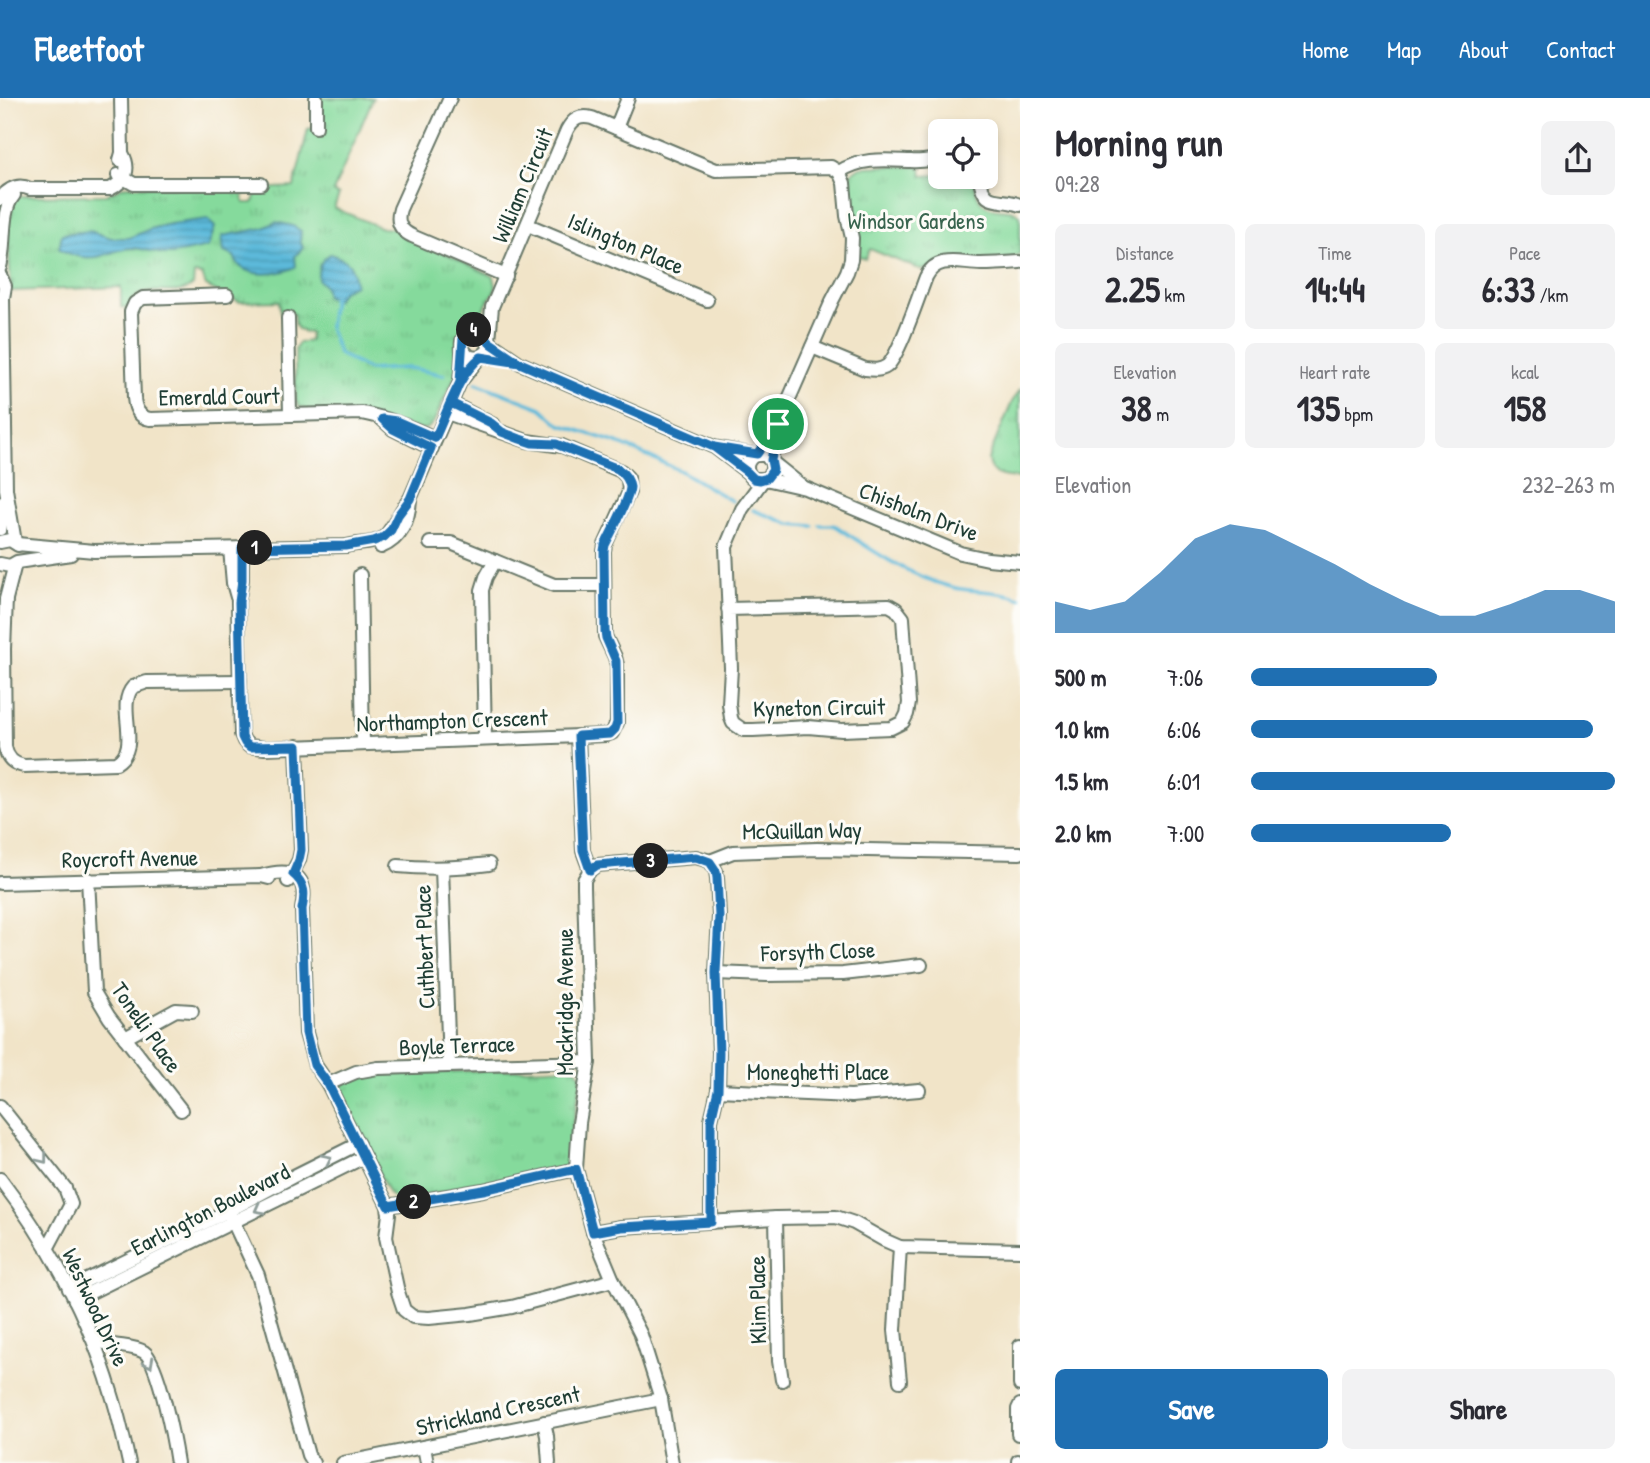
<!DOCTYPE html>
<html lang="en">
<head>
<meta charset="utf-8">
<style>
  body { margin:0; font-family:"Patrick Hand",sans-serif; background:#f2f2f3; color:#2b2b33; height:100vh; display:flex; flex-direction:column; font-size:26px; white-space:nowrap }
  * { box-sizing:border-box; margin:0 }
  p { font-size:23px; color:#7c7c81 }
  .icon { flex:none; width:38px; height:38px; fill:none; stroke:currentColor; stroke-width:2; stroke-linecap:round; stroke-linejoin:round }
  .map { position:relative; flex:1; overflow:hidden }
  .sheet { display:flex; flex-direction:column; background:#fff; width:630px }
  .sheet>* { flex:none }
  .controls { position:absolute; left:928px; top:21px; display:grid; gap:14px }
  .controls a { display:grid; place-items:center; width:70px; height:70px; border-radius:10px; background:#fff; box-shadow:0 4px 10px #0003; font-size:35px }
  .pin { position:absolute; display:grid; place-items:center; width:60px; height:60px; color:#fff; margin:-30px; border:4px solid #fff; border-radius:50%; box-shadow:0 2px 7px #0007 }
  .km { position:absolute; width:35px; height:35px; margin:-18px; border-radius:50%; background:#222; color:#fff; font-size:19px; line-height:35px; text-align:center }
  .round { display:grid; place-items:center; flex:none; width:74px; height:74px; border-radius:10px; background:#f2f2f3 }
  .summary { display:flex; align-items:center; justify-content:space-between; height:119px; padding:0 35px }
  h1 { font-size:38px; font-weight:700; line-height:52px }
  .figures { display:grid; grid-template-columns:repeat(3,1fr); gap:10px; height:119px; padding:7px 35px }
  .figures div { display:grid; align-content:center; border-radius:10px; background:#f2f2f3; text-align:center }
  .figures b { font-size:35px; font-weight:700 }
  .figures small { font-size:19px; font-weight:400 }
  .figures p { font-size:19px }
  .chart { height:196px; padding:14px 35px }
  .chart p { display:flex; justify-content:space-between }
  .chart svg { width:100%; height:126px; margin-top:7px; fill:#1f6fb2; opacity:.7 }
  .primary-button { display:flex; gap:14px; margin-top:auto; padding:14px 35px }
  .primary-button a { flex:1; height:80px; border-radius:10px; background:#1f6fb2; color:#fff; font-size:28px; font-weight:700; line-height:80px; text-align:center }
  .primary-button a+a { background:#f2f2f3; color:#2b2b33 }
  ul { padding:0 35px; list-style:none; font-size:23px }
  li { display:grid; grid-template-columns:112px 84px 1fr; align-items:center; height:52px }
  li i { height:18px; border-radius:9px; background:#1f6fb2 }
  header { display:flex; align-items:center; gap:42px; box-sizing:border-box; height:98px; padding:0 35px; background:#1f6fb2; color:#fff }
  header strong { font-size:33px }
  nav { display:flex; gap:38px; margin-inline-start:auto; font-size:24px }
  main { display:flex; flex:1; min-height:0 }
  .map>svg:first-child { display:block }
  .park { fill:url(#park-tufts); stroke:#528c68; stroke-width:2 }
  .water { fill:url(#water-rules); stroke:#3e7b87; stroke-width:2 }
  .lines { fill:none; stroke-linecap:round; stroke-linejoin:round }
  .stream { stroke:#5cb9da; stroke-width:3.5 }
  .minor-casing { stroke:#687768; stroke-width:16 }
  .minor { stroke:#fff; stroke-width:12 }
  .oneway { stroke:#8f9e9a }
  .route-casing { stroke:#fff; stroke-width:14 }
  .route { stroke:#1f6fb2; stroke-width:9 }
  .labels { text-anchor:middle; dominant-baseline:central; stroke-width:6; stroke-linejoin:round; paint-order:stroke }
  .street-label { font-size:23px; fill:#1f3d34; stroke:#fdfcf7 }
  .park-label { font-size:23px; fill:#38644e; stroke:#fdfcf7 }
</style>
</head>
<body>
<header>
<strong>Fleetfoot</strong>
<nav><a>Home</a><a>Map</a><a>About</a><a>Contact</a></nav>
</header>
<main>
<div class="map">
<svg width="1020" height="1365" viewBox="0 0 1020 1365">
  <defs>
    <pattern id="park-tufts" width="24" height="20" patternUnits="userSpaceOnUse" patternTransform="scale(1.75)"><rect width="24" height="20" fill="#85da9c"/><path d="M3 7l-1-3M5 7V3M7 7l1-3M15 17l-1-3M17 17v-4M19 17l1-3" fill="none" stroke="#72bc87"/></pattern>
    <pattern id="water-rules" width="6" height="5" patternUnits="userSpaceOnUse" patternTransform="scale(1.75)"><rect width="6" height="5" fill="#5cb9da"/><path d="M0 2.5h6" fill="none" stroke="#4b98b2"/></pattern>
  </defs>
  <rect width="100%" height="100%" fill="#fdfcf7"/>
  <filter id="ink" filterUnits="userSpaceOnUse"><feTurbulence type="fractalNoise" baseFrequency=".0143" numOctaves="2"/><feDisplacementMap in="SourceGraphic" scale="14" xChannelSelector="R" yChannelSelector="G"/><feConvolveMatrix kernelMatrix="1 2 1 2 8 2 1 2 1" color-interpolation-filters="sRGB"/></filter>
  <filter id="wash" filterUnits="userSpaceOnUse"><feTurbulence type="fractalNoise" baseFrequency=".00686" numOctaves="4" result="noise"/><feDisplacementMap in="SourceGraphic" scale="28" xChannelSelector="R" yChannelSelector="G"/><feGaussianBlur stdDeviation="1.57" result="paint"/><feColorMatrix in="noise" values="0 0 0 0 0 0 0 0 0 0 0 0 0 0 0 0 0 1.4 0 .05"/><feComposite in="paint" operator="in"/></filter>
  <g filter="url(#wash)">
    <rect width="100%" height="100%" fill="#f1e4c8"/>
    <g class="park">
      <path d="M320,0H373L333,94L339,97L334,110L382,130L396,131L494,179L496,188L495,192L478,220L465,233L456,276L433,325L428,330L423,331L305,311L300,309L296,303L295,251L299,245L310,242V235C297,233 294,230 294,216H281L279,203L239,204L206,188L202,177L194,176L193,187C173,204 142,179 127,210L121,209V189L11,193L7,114L16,100L20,98L106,97L125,88L235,90L243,96L244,105H253L256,94L259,91L294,89L308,31L321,29Z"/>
      <path d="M895,68L921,69L922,78L937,77L938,68H940V79H974C975,95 978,110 998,111C1008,112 1012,111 1020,117V155L1013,160L921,172L870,151L865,161L856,157L849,83L850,76L860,69Z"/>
      <path d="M1020,292V380C1005,379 989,379 988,361L1012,304Z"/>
      <path d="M572,969L576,971L580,976L581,984L572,1028L570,1059L568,1065L564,1070L482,1088L396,1102L389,1096L345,1006L339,1001C338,983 346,984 361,977Z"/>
    </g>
    <g class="water">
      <path d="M208,121L215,129L208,149C195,151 178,157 165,156C154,155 143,150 132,150C121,150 112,155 101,158C87,162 70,158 59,150L62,136L90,133L111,140H129L150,131L170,126Z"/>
      <path d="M276,124L293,128L301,133L300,143L303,150L295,158L296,169C277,177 241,182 234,158L224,154L222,138L264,130Z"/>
      <path d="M330,156C349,162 353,166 355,187L342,193L336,202L326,198L324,187L318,182C318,170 319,164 330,156Z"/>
    </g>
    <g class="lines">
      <g class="stream">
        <path d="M333,199L329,229L339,256L369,272L410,270L444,277"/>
        <path d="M476,285L541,310L559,326L620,346L650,359L681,373L732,403"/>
        <path d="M753,412L790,426L813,428"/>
        <path d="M820,427H832L836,428C871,452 909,478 951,489C973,495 997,491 1020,500"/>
      </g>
    </g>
  </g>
  <g filter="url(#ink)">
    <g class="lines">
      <g class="minor-casing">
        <g id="minor">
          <path d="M316,0V29"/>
          <path d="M450,0L400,111C396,124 400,132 412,138L506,178"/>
          <path d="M616,30L628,0"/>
          <path d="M120,62L122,55L121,0"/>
          <path d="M839,74C862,59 885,62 911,63C920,64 930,62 940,61"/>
          <path d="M118,77L134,86H261"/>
          <path d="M980,79C983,111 999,98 1020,107"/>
          <path d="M0,101C8,91 18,85 30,91H110C126,83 131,71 122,55"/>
          <path d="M528,127L707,202"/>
          <path d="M0,169C6,147 0,113 14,97"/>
          <path d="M0,177L5,188L3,200L6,391L15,444"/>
          <path d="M227,197L143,200L135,205L131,214L134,300C135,311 139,319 150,321L362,315C388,320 411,329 435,340"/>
          <path d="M288,220L290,317"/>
          <path d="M489,242L492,209L567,32C573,21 579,17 592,20L716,72L831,69L839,74L844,85L847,118L852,140L851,162L847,174L832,203L778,326L771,362"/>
          <path d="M489,244L520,265L714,349L755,357"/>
          <path d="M812,249L865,271C873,272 880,273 887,268C899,258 919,197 926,179C937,156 961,166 981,166C994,166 1007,165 1020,164"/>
          <path d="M460,284C461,274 462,264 462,254C462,250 461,247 462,243C467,225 493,231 488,253L479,260L470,259L462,251"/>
          <path d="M451,305L494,327"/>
          <path d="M382,321L393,331L431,350"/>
          <path d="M717,351L747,374"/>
          <path d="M772,364L802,388"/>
          <path d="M765,381L772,374V364L765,357H755C745,363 744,374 754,381H765L805,390L960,455L988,461L1020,464"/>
          <path d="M0,431L4,404"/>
          <path d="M0,444L10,442L18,447"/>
          <path d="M430,445H451L554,487H603"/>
          <path d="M17,446L94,453L346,448C357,445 370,446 380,442C392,436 399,413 410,401"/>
          <path d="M381,449C401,441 409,422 410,401L460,284L479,260"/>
          <path d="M242,450V482L238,504L241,636L244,643L249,648L265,650L606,637L612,635L617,625V567L615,559L605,538L604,453L605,447L629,394L628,380L621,373L562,348L527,343L447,315"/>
          <path d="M230,451L233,485L237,499"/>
          <path d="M0,466L10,468L17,464L71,456"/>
          <path d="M15,466L6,501L4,551L5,649C7,660 13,666 24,668L116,665C143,649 115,609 133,589L147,584L240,583"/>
          <path d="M360,477L363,646"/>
          <path d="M728,511L889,507L896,511L903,520L909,605L907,616L903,624L891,630L842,632L808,629L753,632H743L733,625L731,620L729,606L731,570L726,449L742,411L763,382"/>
          <path d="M578,638L583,753L590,772L584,782V789L589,964L579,1025L576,1071L593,1134L613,1182L641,1237L661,1301L672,1365"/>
          <path d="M485,641L482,492L486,479L495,463"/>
          <path d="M710,763L716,773L717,780L719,818L716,875L719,955L718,992L711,1022V1124"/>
          <path d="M398,768C428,771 458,770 489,766"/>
          <path d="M442,770L449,967"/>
          <path d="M590,772L597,767L696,759L710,763L733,754L817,751L1020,755"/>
          <path d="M261,778C292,769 309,776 302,811L306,935L315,967L328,986L388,1108L389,1116L386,1139L398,1194L404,1212L413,1219L429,1220L470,1216L512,1209L613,1182"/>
          <path d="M88,781L94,894L109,919L181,1012"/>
          <path d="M288,783L299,762L301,752L297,648"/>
          <path d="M0,785L261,778L269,780"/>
          <path d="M716,875L767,877L843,876L921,867"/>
          <path d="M125,940L176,912L192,913"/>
          <path d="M328,986L356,974L378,970L589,964"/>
          <path d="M718,992L851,998L919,992"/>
          <path d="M0,1008L65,1090L71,1106L47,1151"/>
          <path d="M0,1081C49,1145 89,1219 112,1297C119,1319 124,1342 129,1365"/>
          <path d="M388,1108L483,1092L576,1071"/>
          <path d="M230,1117L258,1177L308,1357L313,1365"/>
          <path d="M776,1120L779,1263L782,1282"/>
          <path d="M593,1134L621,1129L776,1120L836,1119L854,1125L884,1142L900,1149L1020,1152"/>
          <path d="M69,1191L228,1113L292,1079L358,1046"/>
          <path d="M75,1202L364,1059"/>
          <path d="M91,1238C110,1252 130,1245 144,1254C159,1264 174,1345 177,1365"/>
          <path d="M1020,1248V1287"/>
          <path d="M900,1283L895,1232L900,1149"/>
          <path d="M544,1324L547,1338L549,1365"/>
          <path d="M1018,1336V1311L1020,1307"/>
          <path d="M424,1349L427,1365"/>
          <path d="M343,1365L661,1301"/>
          <path d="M1018,1365V1363"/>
        </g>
      </g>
      <use href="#minor" class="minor"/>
    </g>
    <defs><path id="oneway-chevron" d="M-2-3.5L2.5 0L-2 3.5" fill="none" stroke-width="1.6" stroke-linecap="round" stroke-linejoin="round" transform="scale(1.75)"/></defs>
    <g class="oneway">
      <use href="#oneway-chevron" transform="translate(43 1061) rotate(52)"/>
      <use href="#oneway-chevron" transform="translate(327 1061) rotate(-26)"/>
      <use href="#oneway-chevron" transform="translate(259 1111) rotate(152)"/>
      <use href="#oneway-chevron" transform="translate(149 1265) rotate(62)"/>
    </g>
  </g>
  <g class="lines" filter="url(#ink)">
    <g class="route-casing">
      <path id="route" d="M778,326L757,356L714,349L520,265L481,259C457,278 448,313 435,340L396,323L382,321L393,331L431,350L410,401L398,417L391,432L384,439L374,443L346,448L242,450V482L239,504L242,639L245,645L250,649L297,648L301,752L299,762L293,776C306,786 305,797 302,811L306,935L314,967L328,986L388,1108L483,1092L576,1071L593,1134L621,1129L711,1124V1022L718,992L719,954L716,875L719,818L717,780L716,773L710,764L696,759L597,767L590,772L583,752L578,638L610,636L615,631L617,625L616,563L606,540L605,533L604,453L605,447C611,435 630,400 630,389C629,381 625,376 618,371L556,346L532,345L520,341L502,334L491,325L451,305L460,284L463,240L471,233L477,232L483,235L489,244L520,265L714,349L747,374L754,381L760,382L767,380L773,372L771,362L778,326"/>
    </g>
    <use href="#route" class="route"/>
  </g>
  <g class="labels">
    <g class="street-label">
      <text transform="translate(522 87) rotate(-67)">William Circuit</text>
      <text transform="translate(626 145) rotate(23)">Islington Place</text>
      <text transform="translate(219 298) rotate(-1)">Emerald Court</text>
      <text transform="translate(919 413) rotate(21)">Chisholm Drive</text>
      <text transform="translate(819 609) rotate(-1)">Kyneton Circuit</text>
      <text transform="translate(452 622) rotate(-2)">Northampton Crescent</text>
      <text transform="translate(802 732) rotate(-1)">McQuillan Way</text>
      <text transform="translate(130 760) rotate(-1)">Roycroft Avenue</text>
      <text transform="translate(424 849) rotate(-92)">Cuthbert Place</text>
      <text transform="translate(818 853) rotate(-2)">Forsyth Close</text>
      <text transform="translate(564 904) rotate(-90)">Mockridge Avenue</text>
      <text transform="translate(147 929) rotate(55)">Tonelli Place</text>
      <text transform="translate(457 947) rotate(-2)">Boyle Terrace</text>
      <text x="818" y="973">Moneghetti Place</text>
      <text transform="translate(210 1111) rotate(-27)">Earlington Boulevard</text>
      <text transform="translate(757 1202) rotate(-91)">Klim Place</text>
      <text transform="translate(96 1209) rotate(65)">Westwood Drive</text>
      <text transform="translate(498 1312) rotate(-12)">Strickland Crescent</text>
    </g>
    <g class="park-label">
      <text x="916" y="122">Windsor Gardens</text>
    </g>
  </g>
</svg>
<div class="controls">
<a><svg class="icon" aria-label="locate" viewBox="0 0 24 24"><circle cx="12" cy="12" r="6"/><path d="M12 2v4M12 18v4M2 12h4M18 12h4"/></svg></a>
</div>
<div class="pin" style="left:778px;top:326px;background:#1e9e55"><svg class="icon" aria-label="arrive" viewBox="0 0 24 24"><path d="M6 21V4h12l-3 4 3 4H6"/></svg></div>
<b class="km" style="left:255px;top:450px">1</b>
<b class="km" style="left:414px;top:1104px">2</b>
<b class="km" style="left:651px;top:763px">3</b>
<b class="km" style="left:474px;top:232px">4</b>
</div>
<section class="sheet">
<div class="summary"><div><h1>Morning run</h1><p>09:28</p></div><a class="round"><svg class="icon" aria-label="share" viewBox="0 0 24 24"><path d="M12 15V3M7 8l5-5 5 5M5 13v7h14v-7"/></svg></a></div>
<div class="figures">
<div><p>Distance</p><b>2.25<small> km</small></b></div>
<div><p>Time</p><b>14:44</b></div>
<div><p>Pace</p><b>6:33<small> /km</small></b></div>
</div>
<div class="figures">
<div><p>Elevation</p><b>38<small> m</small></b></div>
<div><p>Heart rate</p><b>135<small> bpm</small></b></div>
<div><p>kcal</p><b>158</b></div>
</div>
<div class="chart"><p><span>Elevation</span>232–263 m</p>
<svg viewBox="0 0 160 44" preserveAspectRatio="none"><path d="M0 44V33L10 36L20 33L30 23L40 11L50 6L60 8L70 14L80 20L90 27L100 33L110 38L120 38L130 34L140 29L150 29L160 33V44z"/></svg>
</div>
<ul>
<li><b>500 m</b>7:06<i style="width:51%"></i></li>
<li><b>1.0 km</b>6:06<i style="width:94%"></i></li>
<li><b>1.5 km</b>6:01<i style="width:100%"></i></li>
<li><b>2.0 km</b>7:00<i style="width:55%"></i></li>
</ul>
<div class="primary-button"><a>Save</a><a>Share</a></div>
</section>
</main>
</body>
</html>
